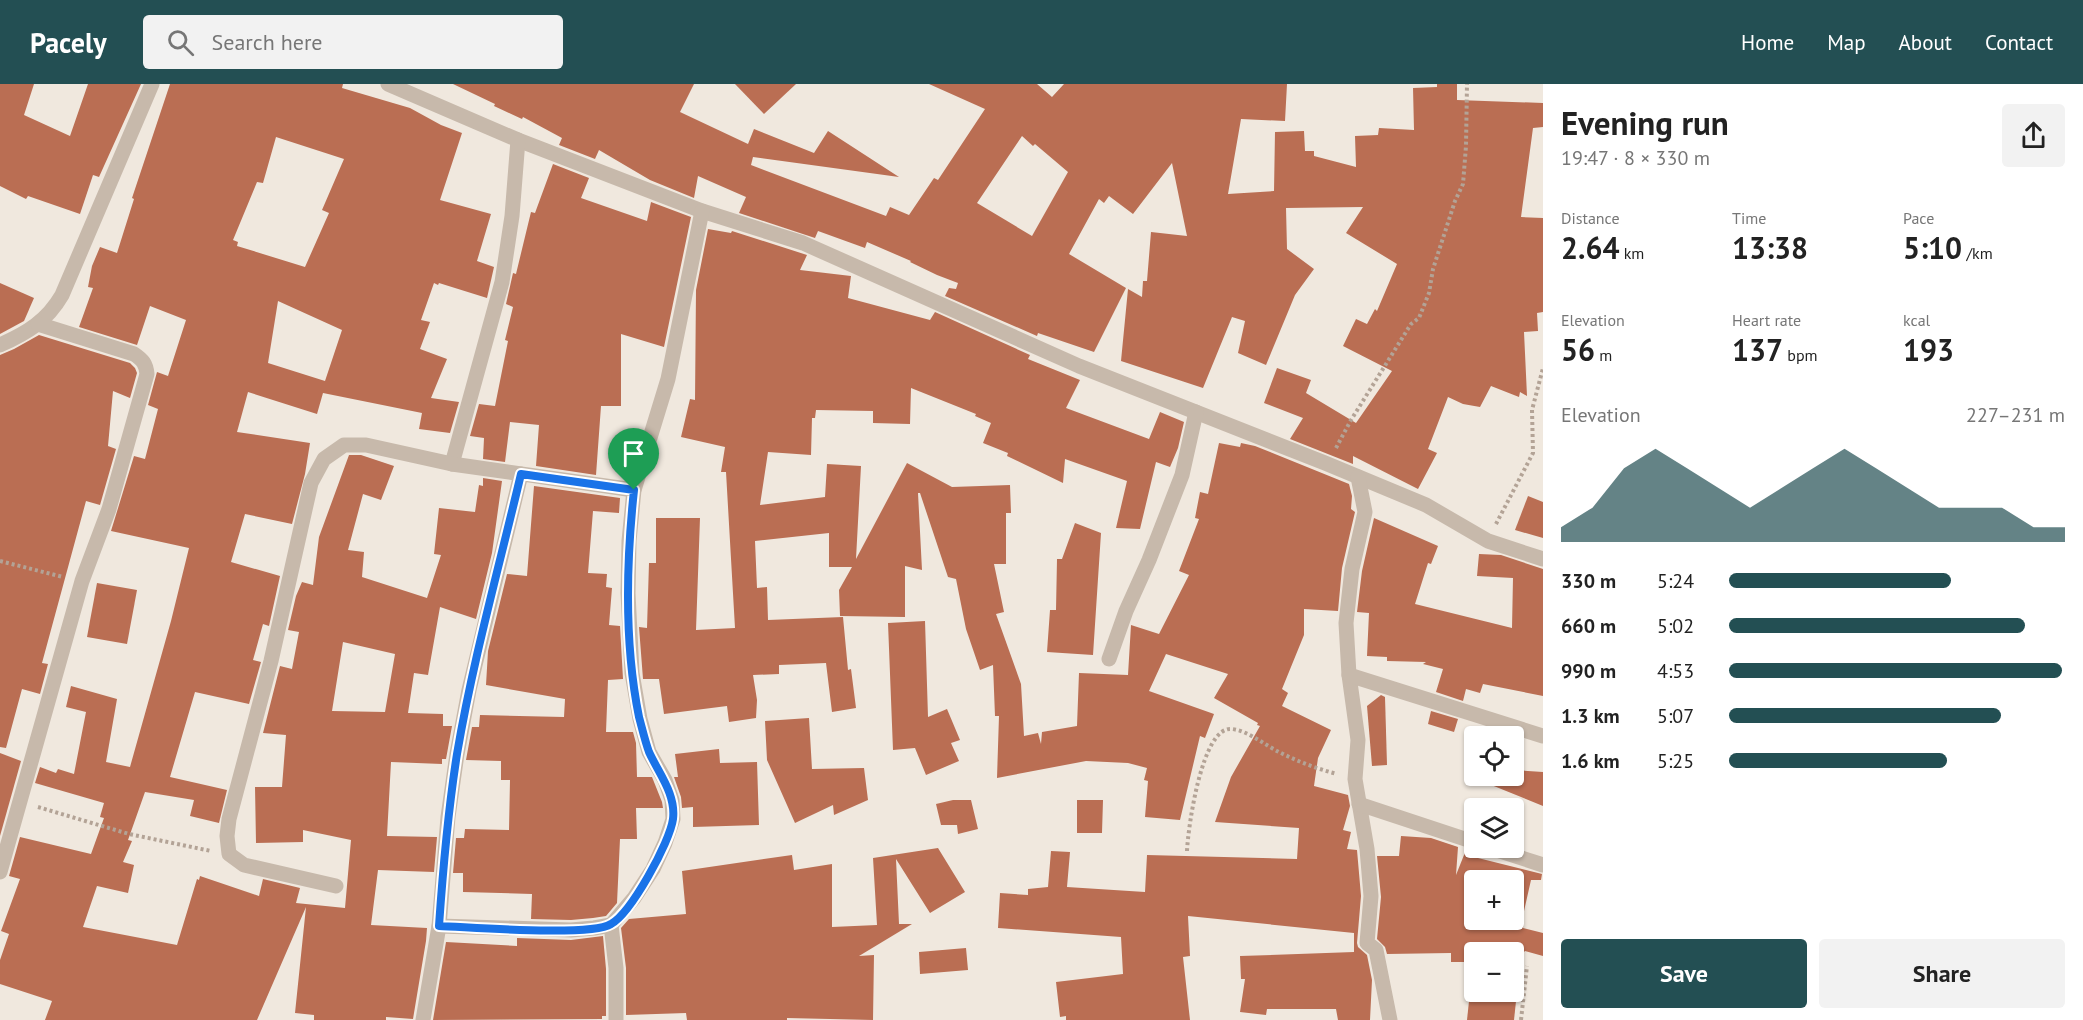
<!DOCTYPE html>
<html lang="en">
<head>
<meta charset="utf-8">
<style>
  body { margin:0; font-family:"PT Sans",sans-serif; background:#f2f2f2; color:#222; height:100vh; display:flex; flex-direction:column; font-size:22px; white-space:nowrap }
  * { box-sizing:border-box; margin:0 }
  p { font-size:20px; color:#767676 }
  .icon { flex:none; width:33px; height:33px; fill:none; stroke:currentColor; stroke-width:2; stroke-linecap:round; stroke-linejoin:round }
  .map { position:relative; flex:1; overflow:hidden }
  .sheet { display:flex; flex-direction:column; background:#fff; width:540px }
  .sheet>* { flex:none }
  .controls { position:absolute; left:1464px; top:642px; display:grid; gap:12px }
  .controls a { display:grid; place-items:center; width:60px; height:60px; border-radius:6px; background:#fff; box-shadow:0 2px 4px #0004; font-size:30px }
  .pin { position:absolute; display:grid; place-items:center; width:51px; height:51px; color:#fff; margin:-62px -26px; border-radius:50% 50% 50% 0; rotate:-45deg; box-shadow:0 0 6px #0007 }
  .pin .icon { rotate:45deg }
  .round { display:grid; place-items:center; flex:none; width:63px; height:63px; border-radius:6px; background:#f2f2f2 }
  .headline { display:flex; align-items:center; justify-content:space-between; height:102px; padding:0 18px }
  h1 { font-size:33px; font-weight:700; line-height:45px }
  .metrics { display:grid; grid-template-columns:repeat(3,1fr); gap:9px; height:102px; padding:6px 18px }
  .metrics div { display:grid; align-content:center }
  .metrics b { font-size:30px; font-weight:700 }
  .metrics small { font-size:16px; font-weight:400 }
  .metrics p { font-size:16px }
  .chart { height:168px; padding:12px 18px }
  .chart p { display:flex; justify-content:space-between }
  .chart svg { width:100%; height:108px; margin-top:6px; fill:#234f53; opacity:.7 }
  .action { display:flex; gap:12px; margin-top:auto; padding:12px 18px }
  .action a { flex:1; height:69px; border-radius:6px; background:#234f53; color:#fff; font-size:24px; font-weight:700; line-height:69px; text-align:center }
  .action a+a { background:#f2f2f2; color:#222 }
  ul { padding:0 18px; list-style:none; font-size:20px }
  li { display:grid; grid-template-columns:96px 72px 1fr; align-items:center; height:45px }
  li i { height:15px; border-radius:8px; background:#234f53 }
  header { display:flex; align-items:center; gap:36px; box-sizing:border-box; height:84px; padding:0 30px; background:#234f53; color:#fff }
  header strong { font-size:28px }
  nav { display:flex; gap:33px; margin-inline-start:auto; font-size:21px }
  .search { width:420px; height:54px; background:#f2f2f2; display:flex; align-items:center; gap:15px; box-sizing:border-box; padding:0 21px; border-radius:6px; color:#767676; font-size:22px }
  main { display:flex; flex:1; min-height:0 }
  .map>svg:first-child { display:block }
  .building { fill:#ba6e53; fill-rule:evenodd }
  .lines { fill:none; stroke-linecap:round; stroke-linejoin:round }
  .path { stroke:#b3a396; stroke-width:4; stroke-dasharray:3 3; stroke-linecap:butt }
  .minor { stroke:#c7b9ab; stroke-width:15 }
  .route-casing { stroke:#fff; stroke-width:12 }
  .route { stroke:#1a73e8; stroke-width:8 }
</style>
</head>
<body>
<header>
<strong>Pacely</strong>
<div class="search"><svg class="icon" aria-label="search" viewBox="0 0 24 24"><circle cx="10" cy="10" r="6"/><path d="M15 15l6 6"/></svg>Search here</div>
<nav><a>Home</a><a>Map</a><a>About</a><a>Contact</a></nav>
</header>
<main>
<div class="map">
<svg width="1543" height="936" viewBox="0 0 1543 936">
  <rect width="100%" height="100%" fill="#f0e8de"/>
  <g class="building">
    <path d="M0,0H34L24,31L70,52L88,0H141L99,93L93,91L80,130L28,112L26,115L0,102Z"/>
    <path d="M170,0H343L342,4L410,24L441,41L462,49L440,116L491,130L477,177L494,183L487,214L439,199L438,201L434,199L421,236L430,238L420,265L447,275L431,314L459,318L450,349L419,345L422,329L323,309L317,330L248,308L237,348L310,359L305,390L292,440L245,430L231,478L280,492L269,542L263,540L253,576L261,578L249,620L195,608L170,693L227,706L219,739L190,732L194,716L145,708L128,756L132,757L123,778L134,781L128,809L97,802L83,843L177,861L197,795L199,796L200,792L259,812L263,795L300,804L296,819L345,824L351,756L303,746V758L256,759L255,703H282L286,651L263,649L280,582L292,585L299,548L288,546L296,512L302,498L313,501L319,453L349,371H361L394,382L381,416L363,410L348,466L364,468L362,493L427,514L441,471L434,470L439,424L475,428L479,401L483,402V394L502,397L492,469L476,535L440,523L428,591L414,589L408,629L443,630V642H452L446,675H442V680L391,678L387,752L437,753L434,788L378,786L371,841L427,844L426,857L413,935L386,933V936H314V931L295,929L306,823L257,936H45L52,917L0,900V876L9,850L1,847L20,795L9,792L20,753L91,770L104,734L100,733L104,719L35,699L40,683L56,689L58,685L74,690L86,628L66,623L71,602L117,615L106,678L130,683L171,537L189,464L111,447L134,372L145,375L158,325L148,321L157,288L168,292L186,236L150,222L137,261L79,243L93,204L88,203L92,182L100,163L117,169L134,115L132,114ZM276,53L344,75L322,126L329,129L305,183L237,162L238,158L233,156L257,98L263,99ZM278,217L342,246L325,297L268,279ZM343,558L395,570L385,628L332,627Z"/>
    <path d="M453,0H694L680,28L748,60L754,45L814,69L828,47L899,93L753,73L751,81L886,132L890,123L909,131L934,94L938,96L985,25L929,0H1037L1052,13L1064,0H1287L1285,37L1241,35L1228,110L1274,107L1275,48L1304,47L1305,67H1314V72L1356,83L1355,52L1378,51L1379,44L1414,46L1413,4L1437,3V0H1457V16L1543,19V43L1533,44L1521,133L1543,134V228L1537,229L1538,247L1524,248L1527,312L1520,308L1519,313L1491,302L1480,323L1463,320L1448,313L1428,365L1437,369L1418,405L1353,372V380L1290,355L1303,334L1264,319L1277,284L1311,296L1306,309L1356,339L1392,287L1343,262L1356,235L1367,240L1375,225L1377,227L1397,180L1346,149L1363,123L1286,124L1287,165L1314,185L1295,211L1266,281L1238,269L1245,237L1232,233L1203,304L1121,277L1128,205L1142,213L1143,197H1147L1151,148L1187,152L1172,79L1133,130L1109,112L1104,119L1099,115L1069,170L1126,204L1094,268L1038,249L1037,252L945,212L949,204L956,205L958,199L937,191L910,178L911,177L867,158L865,164L818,147L815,154L739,129L746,113L698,92L694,114L650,96L599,66L595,75L559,61L562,54L523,33L522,35L494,22L495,20ZM1022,52L1033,62L1035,60L1068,88L1032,152L977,119Z"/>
    <path d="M735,0H796L764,30Z"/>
    <path d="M553,80L589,94L581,114L647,137L651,118L691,133L664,263L621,250V322H601L596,391L536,382L539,341L510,338L505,378L483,375L484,354L470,352L479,320L495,322L508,257L505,256L513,223L506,220L513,189L516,190L531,128L535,129Z"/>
    <path d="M708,145L731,149L732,147L807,171L800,186L851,192L848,214L930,236L935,228L1030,271L1028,275L1080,296L1066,324L1149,355L1160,328L1184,338L1178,364L1170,383L1156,378L1140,445L1116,444L1127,397L1065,375L1063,399L1007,372L1008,369L983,359L991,339L975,332L976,330L911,304L910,340L873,339V327L816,326L815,334H812L811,371L768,368L760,421L825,413L827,380L861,382L856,475L907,379L952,403L1010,401L1011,429H1006V480H994L1004,528L996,530L1021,600L1024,652L1038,649L1041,660L1042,648L1077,642L1079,589L1128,591L1131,541L1159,550L1189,491L1179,487L1199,435L1195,434L1200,408L1208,410L1219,359L1240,363L1241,359L1255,362L1349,400L1352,412L1351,425L1355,428L1342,484L1338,527L1304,525V551L1282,605L1288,609L1282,622L1331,646L1318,674L1314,702L1348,711L1350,722L1343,746L1351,748L1347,765L1357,766L1361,812L1357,859L1358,863L1367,871L1372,896L1370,936H1338L1336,925H1267L1266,931L1240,928L1245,895H1241L1240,872L1354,868V849L1188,832L1190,872L1183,873L1190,936H1066V932L1060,933L1056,898L1123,890L1121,853L998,844L1000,809L1028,811V805L1048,803L1051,767L1070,768L1067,803L1145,808L1147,771L1297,775L1299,744L1215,738L1231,693L1260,642L1257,641L1258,639L1214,614L1228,590L1166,570L1149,607L1214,630L1205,654L1200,652L1180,736L1145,733L1148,697L1144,696L1147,684L1128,679L1086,677L997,694L999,632H995L993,581L980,586L966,545L956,495L948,493L920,409H918L922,486L905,482V533L840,532L839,506L852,483H829V449L755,457L757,504L767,503L768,536L843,533L848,586L851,585L856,624L832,628L826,579L779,581V590L753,591L757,616L756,634L729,638L727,622L664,630L659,595H643L639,543L647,544L649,479H656V434H700L696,546L735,544L726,388H721L725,363L681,353L690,315L695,316L696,206Z"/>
    <path d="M0,199L34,214L24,237L0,250Z"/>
    <path d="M39,251L130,279L135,284L137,289L130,314L113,307L108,362L116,365L100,421L86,417L42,579L48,580L40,610L22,605L6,664L0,663V271L14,265Z"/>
    <path d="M534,402L620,414L619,429L593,427L588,489L607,490L606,503L612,504L609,541L620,542L623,595L608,596L606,648H633L636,659L637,693H652L662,718L663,724H636L637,755H620L617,819L606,832L593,834L571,836L531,835L532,810L463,808V789H453L456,754H464L465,745L509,746L510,696H501V677L466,676L472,643H479L480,631L564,633L565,615L486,601L488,567L507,490L527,492Z"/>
    <path d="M1528,412L1543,418V454L1515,446Z"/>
    <path d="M1374,434L1438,462L1431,480L1428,479L1415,520L1512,544L1513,494L1477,492L1479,470L1501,471L1543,485V612L1483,600L1480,609L1466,605L1463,617L1436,608L1443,585L1423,580L1426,578L1387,577V573L1367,572L1369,529L1357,528L1362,487Z"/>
    <path d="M1075,439L1101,449L1093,571L1047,568L1050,526H1056L1057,475H1062Z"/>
    <path d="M97,499L137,506L127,560L87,553Z"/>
    <path d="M925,537L928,633L947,625L960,656L951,659L959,677L926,691L915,664L893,666L888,539Z"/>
    <path d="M1381,611L1385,613L1387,681L1372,682L1367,622Z"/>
    <path d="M1431,627L1458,635L1454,648L1428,640Z"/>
    <path d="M809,634L812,685L864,684L868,716L834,731L833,721L795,739L767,676L765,637Z"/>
    <path d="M719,665L720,679L757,678L759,741L693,743V723L682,724L681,713L674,693H678L675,670Z"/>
    <path d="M0,669L21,677L0,752Z"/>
    <path d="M1514,686L1543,688V722L1469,692H1514Z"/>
    <path d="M953,716H971L978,745L958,750L957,741H941L936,720Z"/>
    <path d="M1077,716H1103L1102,749H1077Z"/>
    <path d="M1401,752L1431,754L1458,763L1456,791L1466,766L1474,768V773L1542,790L1541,796H1531L1522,836H1524L1523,844L1543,849V872L1525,867L1524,868H1474V878H1451V869L1387,870L1385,863L1377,855L1381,813L1377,772H1399ZM1474,796H1514V836H1474Z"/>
    <path d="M938,764L965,808L930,829L896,775L899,840H912L859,872L874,871L873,936L787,934V936H687L686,929L626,931V884L621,844L629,835L686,830L682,787L792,771L794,786L832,780V843L877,841L873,774Z"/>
    <path d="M603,852L606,885V932H602V935L433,936L446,858L517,862V854L571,856Z"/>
    <path d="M966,864L968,886L920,890L919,868Z"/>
    <path d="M1470,908H1517L1514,936H1467Z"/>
  </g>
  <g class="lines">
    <g class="path">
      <path d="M1336,364L1351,336L1411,240L1419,234L1429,209L1433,185L1455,117L1463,100L1466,62L1467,0"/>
      <path d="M1496,440L1533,369L1532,326L1543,284"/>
      <path d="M0,477L63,493"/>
      <path d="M38,723L129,750L211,767"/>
      <path d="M1187,767C1188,744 1202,641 1232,645C1249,647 1266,662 1281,669C1299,678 1318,685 1337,690"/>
      <path d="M1521,936L1527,882"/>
    </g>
    <g class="minor">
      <path d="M388,0L518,56L702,127L803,159L1079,282L1325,379L1426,421L1488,457L1543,475"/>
      <path d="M0,261C27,249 47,237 62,211L152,0"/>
      <path d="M452,380L502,198L512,132L518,56"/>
      <path d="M1358,393L1365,428L1352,485L1346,539L1349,591L1358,656L1355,695L1367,765L1371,812L1367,859L1376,866L1390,936"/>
      <path d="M1109,575L1126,527L1149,476L1182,391L1196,328"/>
      <path d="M1349,591L1543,652"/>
      <path d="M1359,720L1474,758"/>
      <path d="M1491,764L1543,781"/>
      <path d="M0,788L82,497L109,425L147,290C146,280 143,276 134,270L38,240"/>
      <path d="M336,802L244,781L229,770L227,752L229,735L271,577L311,399L324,375L344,361H366L452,380L634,406"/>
      <path d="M611,841L616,884V936"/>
      <path d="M439,842L571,846L594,844L611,841L634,814L653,785L665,759L673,735L672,716L665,696L649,668L640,635L632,589L628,509L629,457L634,406L668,295L702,127"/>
      <path d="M423,936L439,842L448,733L457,670L469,606L521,390"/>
    </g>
  </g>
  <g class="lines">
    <g class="route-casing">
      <path id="route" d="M521,390L634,406C626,481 624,559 639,633C642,644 645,657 649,668C659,690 676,710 673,735C670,758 631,829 611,840C590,853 470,843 439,842C443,784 448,727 457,670C473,576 499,483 521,390Z"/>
    </g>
    <use href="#route" class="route"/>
  </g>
</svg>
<div class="controls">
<a><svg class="icon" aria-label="locate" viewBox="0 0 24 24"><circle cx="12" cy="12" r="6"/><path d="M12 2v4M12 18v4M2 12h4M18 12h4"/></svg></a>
<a><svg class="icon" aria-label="layers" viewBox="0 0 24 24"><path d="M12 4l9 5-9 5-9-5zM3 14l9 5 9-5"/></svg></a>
<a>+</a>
<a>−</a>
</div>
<div class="pin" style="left:634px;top:406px;background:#1e9e55"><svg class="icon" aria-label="arrive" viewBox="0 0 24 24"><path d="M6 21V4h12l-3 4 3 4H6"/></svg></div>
</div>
<section class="sheet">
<div class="headline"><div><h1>Evening run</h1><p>19:47 · 8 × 330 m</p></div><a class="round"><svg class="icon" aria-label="share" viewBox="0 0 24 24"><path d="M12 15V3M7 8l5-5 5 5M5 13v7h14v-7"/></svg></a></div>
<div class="metrics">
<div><p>Distance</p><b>2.64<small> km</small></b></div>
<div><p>Time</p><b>13:38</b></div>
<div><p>Pace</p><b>5:10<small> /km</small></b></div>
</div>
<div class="metrics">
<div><p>Elevation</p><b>56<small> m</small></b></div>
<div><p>Heart rate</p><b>137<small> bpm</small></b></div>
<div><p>kcal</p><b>193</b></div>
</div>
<div class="chart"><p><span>Elevation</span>227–231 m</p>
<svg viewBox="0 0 160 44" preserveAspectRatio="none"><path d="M0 44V38L10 30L20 14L30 6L40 14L50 22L60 30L70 22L80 14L90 6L100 14L110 22L120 30L130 30L140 30L150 38L160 38V44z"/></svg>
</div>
<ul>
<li><b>330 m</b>5:24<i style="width:66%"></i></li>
<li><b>660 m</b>5:02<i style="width:88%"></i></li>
<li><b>990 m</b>4:53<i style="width:99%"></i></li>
<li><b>1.3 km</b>5:07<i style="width:81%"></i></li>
<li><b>1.6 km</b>5:25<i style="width:65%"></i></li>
</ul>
<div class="action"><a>Save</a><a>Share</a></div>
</section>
</main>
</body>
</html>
